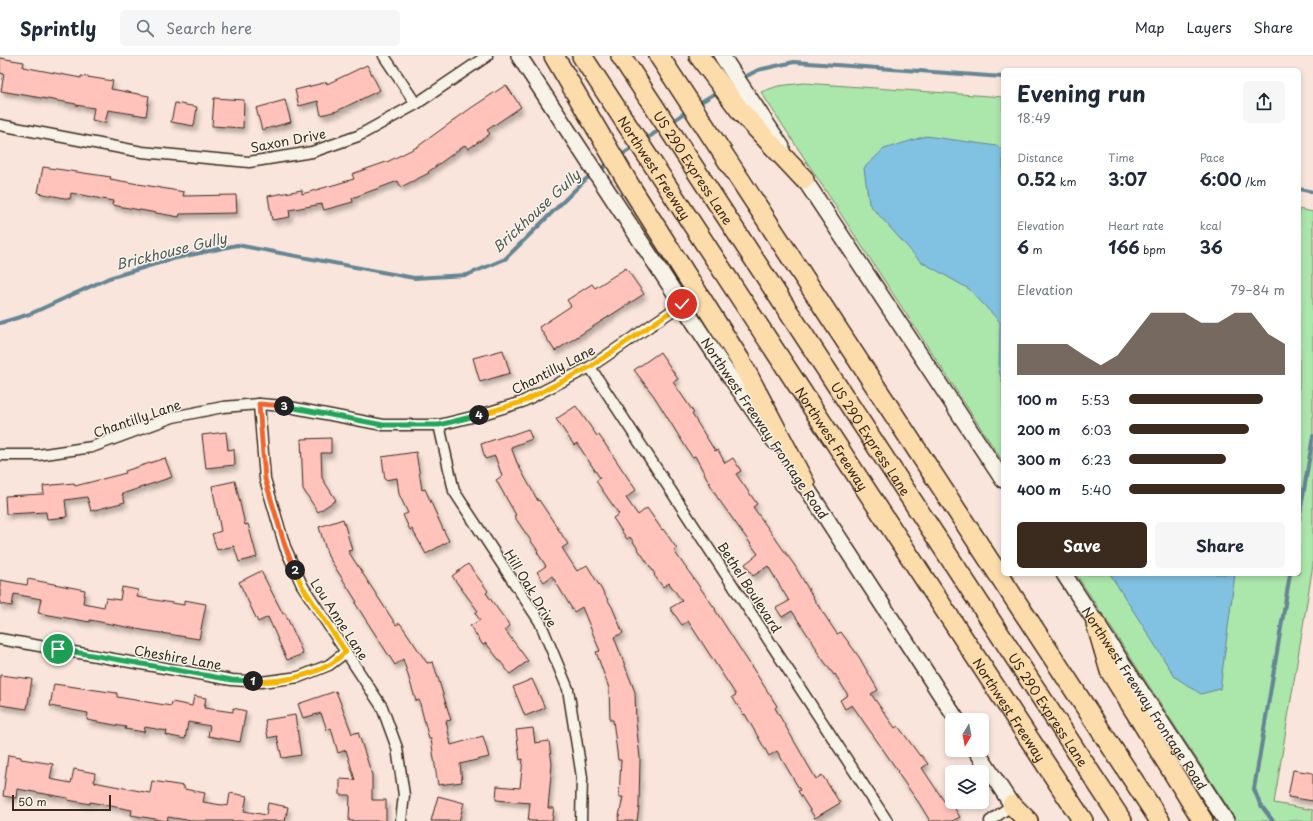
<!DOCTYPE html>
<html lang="en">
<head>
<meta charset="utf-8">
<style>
  body { margin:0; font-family:"Playpen Sans",sans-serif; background:#f6f6f7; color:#1f2937; height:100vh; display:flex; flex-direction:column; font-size:15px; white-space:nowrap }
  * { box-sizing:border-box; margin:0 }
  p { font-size:13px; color:#747a83 }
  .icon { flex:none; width:22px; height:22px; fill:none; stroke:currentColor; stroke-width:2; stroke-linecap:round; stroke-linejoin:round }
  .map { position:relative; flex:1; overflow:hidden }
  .side { position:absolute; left:1001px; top:12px; width:300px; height:508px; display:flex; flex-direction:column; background:#fff; border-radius:6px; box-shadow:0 2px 6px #0003 }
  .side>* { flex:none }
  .needle { width:26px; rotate:190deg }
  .controls { position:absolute; left:945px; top:657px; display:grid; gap:8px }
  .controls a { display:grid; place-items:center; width:44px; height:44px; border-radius:6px; background:#fff; box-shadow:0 2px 6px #0003; font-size:20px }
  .scale { position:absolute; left:12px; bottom:10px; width:99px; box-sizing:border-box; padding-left:4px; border:2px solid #3b2a1e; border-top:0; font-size:11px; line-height:14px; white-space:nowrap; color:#3b2a1e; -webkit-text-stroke:3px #f7f3e8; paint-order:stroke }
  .pin { position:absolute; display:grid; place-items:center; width:34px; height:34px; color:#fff; margin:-17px; border:2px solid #fff; border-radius:50%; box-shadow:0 1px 4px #0007 }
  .km { position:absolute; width:20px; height:20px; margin:-10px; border-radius:50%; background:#222; color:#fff; font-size:11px; line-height:20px; text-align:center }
  .round { display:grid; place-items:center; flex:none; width:42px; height:42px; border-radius:6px; background:#f6f6f7 }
  .summary { display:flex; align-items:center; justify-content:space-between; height:68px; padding:0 16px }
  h1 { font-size:22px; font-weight:700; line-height:30px }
  .stats { display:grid; grid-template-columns:repeat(3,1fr); gap:6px; height:68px; padding:4px 16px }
  .stats div { display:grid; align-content:center }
  .stats b { font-size:17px; font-weight:700 }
  .stats small { font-size:11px; font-weight:400 }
  .stats p { font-size:11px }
  .chart { height:112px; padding:8px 16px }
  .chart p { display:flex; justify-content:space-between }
  .chart svg { width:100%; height:72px; margin-top:4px; fill:#3b2a1e; opacity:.7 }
  .action { display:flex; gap:8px; margin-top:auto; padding:8px 16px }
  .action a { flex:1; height:46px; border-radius:6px; background:#3b2a1e; color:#fff; font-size:16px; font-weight:700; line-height:46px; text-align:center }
  .action a+a { background:#f6f6f7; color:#1f2937 }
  ul { padding:0 16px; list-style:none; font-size:13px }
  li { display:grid; grid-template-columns:64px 48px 1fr; align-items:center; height:30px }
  li i { height:10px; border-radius:5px; background:#3b2a1e }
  header { display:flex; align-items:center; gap:24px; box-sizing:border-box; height:56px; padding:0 20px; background:#fff; border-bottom:1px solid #e0e1e3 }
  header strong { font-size:19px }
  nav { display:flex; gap:22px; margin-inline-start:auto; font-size:14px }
  .search { width:280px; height:36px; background:#f6f6f7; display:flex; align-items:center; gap:10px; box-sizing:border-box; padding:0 14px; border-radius:6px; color:#747a83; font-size:15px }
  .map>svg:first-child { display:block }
  .green { fill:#abe6ab; stroke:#738864 }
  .water { fill:#81c2e2; stroke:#658594 }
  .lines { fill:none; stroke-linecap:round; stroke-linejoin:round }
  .stream { stroke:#658594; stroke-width:4 }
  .building { fill:#ffc3bc; stroke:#3b2a1e; filter:url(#shadow) }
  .minor-casing { stroke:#3b2a1e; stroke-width:13 }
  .secondary-casing { stroke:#3b2a1e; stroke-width:18 }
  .motorway-casing { stroke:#3b2a1e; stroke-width:22 }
  .minor { stroke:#f7f3e8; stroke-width:10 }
  .secondary { stroke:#f7f3e8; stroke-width:15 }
  .motorway { stroke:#fddcac; stroke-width:19 }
  .split-1-casing { stroke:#fff; stroke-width:8 }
  .split-2-casing { stroke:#fff; stroke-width:8 }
  .split-3-casing { stroke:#fff; stroke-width:8 }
  .split-4-casing { stroke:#fff; stroke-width:8 }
  .split-5-casing { stroke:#fff; stroke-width:8 }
  .split-1 { stroke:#22a559; stroke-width:5 }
  .split-2 { stroke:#f5b400; stroke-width:5 }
  .split-3 { stroke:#f0652b; stroke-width:5 }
  .split-4 { stroke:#22a559; stroke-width:5 }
  .split-5 { stroke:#f5b400; stroke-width:5 }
  .labels { text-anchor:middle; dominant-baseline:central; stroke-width:3; stroke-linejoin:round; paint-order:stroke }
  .street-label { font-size:13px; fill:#3b2a1e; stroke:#f7f3e8 }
  .water-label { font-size:14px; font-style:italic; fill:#505859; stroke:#f7f3e8 }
</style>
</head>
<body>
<header>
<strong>Sprintly</strong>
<div class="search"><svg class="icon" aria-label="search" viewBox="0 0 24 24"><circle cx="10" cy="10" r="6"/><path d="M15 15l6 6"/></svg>Search here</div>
<nav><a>Map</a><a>Layers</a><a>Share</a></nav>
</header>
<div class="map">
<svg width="1313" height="765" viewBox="0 0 1313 765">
  <defs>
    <filter id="shadow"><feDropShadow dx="2.5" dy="4.5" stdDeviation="2" flood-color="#0004"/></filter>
  </defs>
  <rect width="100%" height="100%" fill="#f9e5db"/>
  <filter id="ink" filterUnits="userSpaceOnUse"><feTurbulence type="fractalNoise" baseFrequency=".025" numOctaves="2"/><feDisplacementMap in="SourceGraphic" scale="8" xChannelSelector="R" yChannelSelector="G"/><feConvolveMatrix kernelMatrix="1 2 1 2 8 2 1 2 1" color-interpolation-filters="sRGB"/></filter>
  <g filter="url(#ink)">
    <g class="green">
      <path d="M804,27L1003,41V406L761,36L778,30Z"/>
      <path d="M1299,153L1313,156V509L1274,747L1313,754V765H1237L1076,518H1299Z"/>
    </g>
    <g class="water">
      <path d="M926,80L997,90L1003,94V328L999,315L1000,266L969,233L920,205L869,148L864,112L884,93Z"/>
      <path d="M1110,518H1235L1220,633L1201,638L1175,621Z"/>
    </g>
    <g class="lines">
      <g class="stream">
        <path d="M741,23L758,14L794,6L1003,21"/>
        <path d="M696,49L719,35"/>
        <path d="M670,67L689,54"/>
        <path d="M643,85L662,72"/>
        <path d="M618,101L636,90"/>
        <path d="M598,115L611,106"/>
        <path d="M1299,133L1313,136"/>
        <path d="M0,267L30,258L109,222L172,203L237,189L414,222L467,219L505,203L585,124L592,118"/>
        <path d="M1299,464L1313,380"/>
        <path d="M1273,765L1260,748L1254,733L1290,518"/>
      </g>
    </g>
    <g class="building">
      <path d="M0,2L24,6L23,11L81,22V20L113,25L111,33L149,40L146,60L108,54L105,67L92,64L94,52L76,49V48L1,35L4,18L0,17Z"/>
      <path d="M367,9L380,34L337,55L321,59L318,45L299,50L295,34L327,26V28Z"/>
      <path d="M506,29L521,51L487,74L490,78L468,93L465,89L428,116L429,117L401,131L398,125L352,142L353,146L324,154L322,148L289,154L290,161L272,164L268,140L302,134V138L354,123L352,118L389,105L417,91L471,52Z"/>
      <path d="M214,42L244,44L243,72L212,70Z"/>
      <path d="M285,44L291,66L262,74L256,52Z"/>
      <path d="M175,47L197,51L194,70L171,66Z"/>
      <path d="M43,111L111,121L110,123L184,136L183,140L236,139L237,157L180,158L179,161L112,149L113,145L71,137L70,143L38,137Z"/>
      <path d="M626,212L644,238L555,295L539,271L571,250L567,244L592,228L595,232Z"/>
      <path d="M503,294L510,317L480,326L473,302Z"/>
      <path d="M660,296L678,323L673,326L694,357L692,358L715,395L718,394L725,407L733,402L741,415L736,418L757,448L753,451L795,510L814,543L837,578L841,576L859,601L878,634L871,638L895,672L898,670L920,700L921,699L928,708L922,712L946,748L950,745L960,761L952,765H930L919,747L897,716L898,715L852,649L845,653L840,644L848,639L835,618L834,619L816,594L817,593L792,555L782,561L776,552L789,545L768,510L753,520L745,508L758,498L717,441L695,400L692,401L654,340L634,314Z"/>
      <path d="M576,350L597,380L599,379L636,434L626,442L638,459L647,452L662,474L663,473L677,493L674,495L716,554H715L777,650L775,652L816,723L822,719L840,747L815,762L798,735L800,734L777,695L769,700L745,658L744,659L732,641L736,639L688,565L682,569L670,552L682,545L669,527L663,531L654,519L655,518L630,481L627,483L613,462L619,458L596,425L600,422L577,387L574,389L556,363Z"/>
      <path d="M528,373L532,383L511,391L517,407L538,445L539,444L568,488L562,492L577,515L587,509L612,551L623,577L614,581L635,636L636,667L640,702L639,750L637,765H618L623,741H619L621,704H618L613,664H610L609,632L596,596L600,595L582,551L574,556L552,520L544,526L537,516L546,510L537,496L538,495L514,460L516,459L496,424L502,420L495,400L485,403L481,388L508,379V380Z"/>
      <path d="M226,376L228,394L234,393L235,409L206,412L202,379Z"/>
      <path d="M331,382V397H321L322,422L336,444L318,456L303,433L301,383Z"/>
      <path d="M416,396L422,434L425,433L442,471L449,485L426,498L412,473L410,474L403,459L408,457L399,438L397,422L385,424L382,401Z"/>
      <path d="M165,402L172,421L122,438L125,446L91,455L87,441L65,444L67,461L47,463L46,456L6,458L5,440L44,438L43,430L74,427L75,430L126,417L125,415Z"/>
      <path d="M235,425L245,469L248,468L257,501L239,506L234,490L217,494L212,478L221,475L212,430Z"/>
      <path d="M343,463L352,494L348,495L396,569L400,567L427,607L433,606L451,664L446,665L451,689L483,680L489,701L460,708L462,726L438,729L431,683H429L419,644L416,645L403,603L395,609L355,547L357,546L328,500L319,471Z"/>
      <path d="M468,508L488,535L486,537L510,570L505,574L528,605L510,618L486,587L483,589L470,570L480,564L475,557L478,555L452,520Z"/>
      <path d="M261,515L283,558L285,557L303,598L287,604L268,561L258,566L239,526Z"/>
      <path d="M28,523L85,534L83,547L104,551L106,542L120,544L122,531L138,534L137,541L184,549V544L206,548L199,583L142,574L90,564V566L38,557L41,543L14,538L12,550L0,548V524L27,529Z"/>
      <path d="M0,619L32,623L27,653L0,649Z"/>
      <path d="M532,623L545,652L525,660L513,631Z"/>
      <path d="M54,628L117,637V641L171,650L172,646L192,650L194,640L206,642L204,652L233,656V652L246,655L240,686L208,680L210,670L188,666L185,683L166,679L167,675L145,671L144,676L125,673L126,671L87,664L88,657L50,650Z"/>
      <path d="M336,635L352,678L358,676L372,719V744H386V765H349L350,739H340V723L355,724L346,694L338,697L331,672L327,674L321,657L303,662L298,648Z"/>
      <path d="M295,659L301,699L282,702L277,680L268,682L265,664Z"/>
      <path d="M533,672L535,687L549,685L552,708L548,752H554L552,765H528L530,747L496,744L497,730L520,732L523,703L520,704L516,674Z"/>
      <path d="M8,699L21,701V703L53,708L50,723L71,727L74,713L95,717L94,726L150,737L152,725L184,730V733L205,737L203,746L228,750L230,737L247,740L244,755L266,759L268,747L288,751L285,765H193L168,761L167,765L131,759L132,754L90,746V748L68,744V742L17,733L16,742L3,740Z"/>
      <path d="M1293,714L1313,717V745L1288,741Z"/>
      <path d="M438,740L464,747L459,765H431Z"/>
    </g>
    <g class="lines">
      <g class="minor-casing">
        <g id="minor">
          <path d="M384,0L416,48"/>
          <path d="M0,69L142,96L249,106L312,96L358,80L416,48L487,0"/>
          <path d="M590,311L887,765"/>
          <path d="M259,348L265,423L285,491L302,529L382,651L397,692L404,739L401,765"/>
          <path d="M439,369L454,435L540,566L568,633L582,721L581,765"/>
          <path d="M0,399H38L92,391L173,361L223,351L259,348L284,350L383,369H439L480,359L522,346L590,311L682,248"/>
          <path d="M0,583L232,624L261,626L299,621L329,609L346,596"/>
          <path d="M990,765L1012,749"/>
        </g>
      </g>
      <g class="secondary-casing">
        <g id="secondary">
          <path d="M519,0L724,312L775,386"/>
          <path d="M722,0L782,91"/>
          <path d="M798,114L1003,424"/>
          <path d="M799,420L957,664"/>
          <path id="s1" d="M1064,518L1226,765"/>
          <path d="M976,694L1017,757"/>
        </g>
      </g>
      <g class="motorway-casing">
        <g id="motorway">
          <path d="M554,0L630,130L740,304L805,428"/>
          <path id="s2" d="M582,0L1083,765"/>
          <path id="s3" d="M621,0L1122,765"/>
          <path d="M659,0L1160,765"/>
          <path d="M699,0L742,57L804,123"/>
          <path d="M1096,567L1110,615L1203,765"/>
          <path d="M1012,749L1028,765"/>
        </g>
      </g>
      <use href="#minor" class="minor"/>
      <use href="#secondary" class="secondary"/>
      <use href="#motorway" class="motorway"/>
    </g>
  </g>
  <g class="lines" filter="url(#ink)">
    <g class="split-1-casing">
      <path id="split-1" d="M58,593L232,624L253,625"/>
    </g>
    <g class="split-2-casing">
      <path id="split-2" d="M253,625C277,627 307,621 329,609C335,606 340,600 346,596L302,530L295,514"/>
    </g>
    <g class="split-3-casing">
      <path id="split-3" d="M284,350L259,348L265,423L285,490L295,514"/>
    </g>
    <g class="split-4-casing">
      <path id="split-4" d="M284,350L383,369H439L479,359"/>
    </g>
    <g class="split-5-casing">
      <path id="split-5" d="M479,359L522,346L590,311L682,248"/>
    </g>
    <use href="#split-1" class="split-1"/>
    <use href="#split-2" class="split-2"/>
    <use href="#split-3" class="split-3"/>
    <use href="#split-4" class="split-4"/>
    <use href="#split-5" class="split-5"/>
  </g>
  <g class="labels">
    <g class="street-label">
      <text transform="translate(288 84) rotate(-11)">Saxon Drive</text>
      <text stroke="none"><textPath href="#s3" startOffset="133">US 290 Express Lane</textPath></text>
      <text stroke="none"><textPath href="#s2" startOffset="133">Northwest Freeway</textPath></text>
      <text transform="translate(553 313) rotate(-27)">Chantilly Lane</text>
      <text transform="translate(137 362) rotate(-19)">Chantilly Lane</text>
      <text transform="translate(765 372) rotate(56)">Northwest Freeway Frontage Road</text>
      <text stroke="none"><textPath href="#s2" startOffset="457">Northwest Freeway</textPath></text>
      <text stroke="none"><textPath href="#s3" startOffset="457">US 290 Express Lane</textPath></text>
      <text transform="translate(750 531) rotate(57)">Bethel Boulevard</text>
      <text transform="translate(531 532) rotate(59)">Hill Oak Drive</text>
      <text transform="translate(340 563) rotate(57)">Lou Anne Lane</text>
      <text transform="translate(178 601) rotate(10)">Cheshire Lane</text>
      <text stroke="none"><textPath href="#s1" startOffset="148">Northwest Freeway Frontage Road</textPath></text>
      <text stroke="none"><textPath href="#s2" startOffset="781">Northwest Freeway</textPath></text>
      <text stroke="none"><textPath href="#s3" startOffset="781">US 290 Express Lane</textPath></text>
    </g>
    <g class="water-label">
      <text transform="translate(536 155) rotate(-43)">Brickhouse Gully</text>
      <text transform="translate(171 195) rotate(-14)">Brickhouse Gully</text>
    </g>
  </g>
</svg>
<div class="controls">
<a><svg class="needle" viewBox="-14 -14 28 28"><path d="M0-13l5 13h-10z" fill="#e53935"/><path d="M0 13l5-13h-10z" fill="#747a83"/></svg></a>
<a><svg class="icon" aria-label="layers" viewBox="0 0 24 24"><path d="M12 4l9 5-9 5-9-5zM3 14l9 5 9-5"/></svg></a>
</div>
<div class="scale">50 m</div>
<div class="pin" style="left:58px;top:593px;background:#1e9e55"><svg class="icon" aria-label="arrive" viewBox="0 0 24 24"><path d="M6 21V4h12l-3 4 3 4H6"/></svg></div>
<div class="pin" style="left:682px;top:248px;background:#d93025"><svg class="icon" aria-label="check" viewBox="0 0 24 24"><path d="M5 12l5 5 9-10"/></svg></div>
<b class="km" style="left:253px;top:625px">1</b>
<b class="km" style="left:295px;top:514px">2</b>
<b class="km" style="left:284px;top:350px">3</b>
<b class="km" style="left:479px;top:359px">4</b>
<section class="side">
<div class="summary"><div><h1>Evening run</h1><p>18:49</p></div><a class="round"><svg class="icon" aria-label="share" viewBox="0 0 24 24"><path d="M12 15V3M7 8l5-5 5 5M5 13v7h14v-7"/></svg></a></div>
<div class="stats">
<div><p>Distance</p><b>0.52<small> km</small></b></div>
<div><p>Time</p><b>3:07</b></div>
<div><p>Pace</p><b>6:00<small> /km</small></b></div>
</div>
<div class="stats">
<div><p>Elevation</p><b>6<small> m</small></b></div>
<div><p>Heart rate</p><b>166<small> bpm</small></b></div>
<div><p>kcal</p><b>36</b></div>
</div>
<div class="chart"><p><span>Elevation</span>79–84 m</p>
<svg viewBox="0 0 160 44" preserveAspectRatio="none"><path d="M0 44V25L10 25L20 25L30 25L40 32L50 38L60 32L70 19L80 6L90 6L100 6L110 12L120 12L130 6L140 6L150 19L160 25V44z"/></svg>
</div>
<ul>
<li><b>100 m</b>5:53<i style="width:86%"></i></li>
<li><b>200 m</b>6:03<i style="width:77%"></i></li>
<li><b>300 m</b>6:23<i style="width:62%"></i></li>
<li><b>400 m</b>5:40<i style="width:100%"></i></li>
</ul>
<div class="action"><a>Save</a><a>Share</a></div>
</section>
</div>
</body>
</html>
